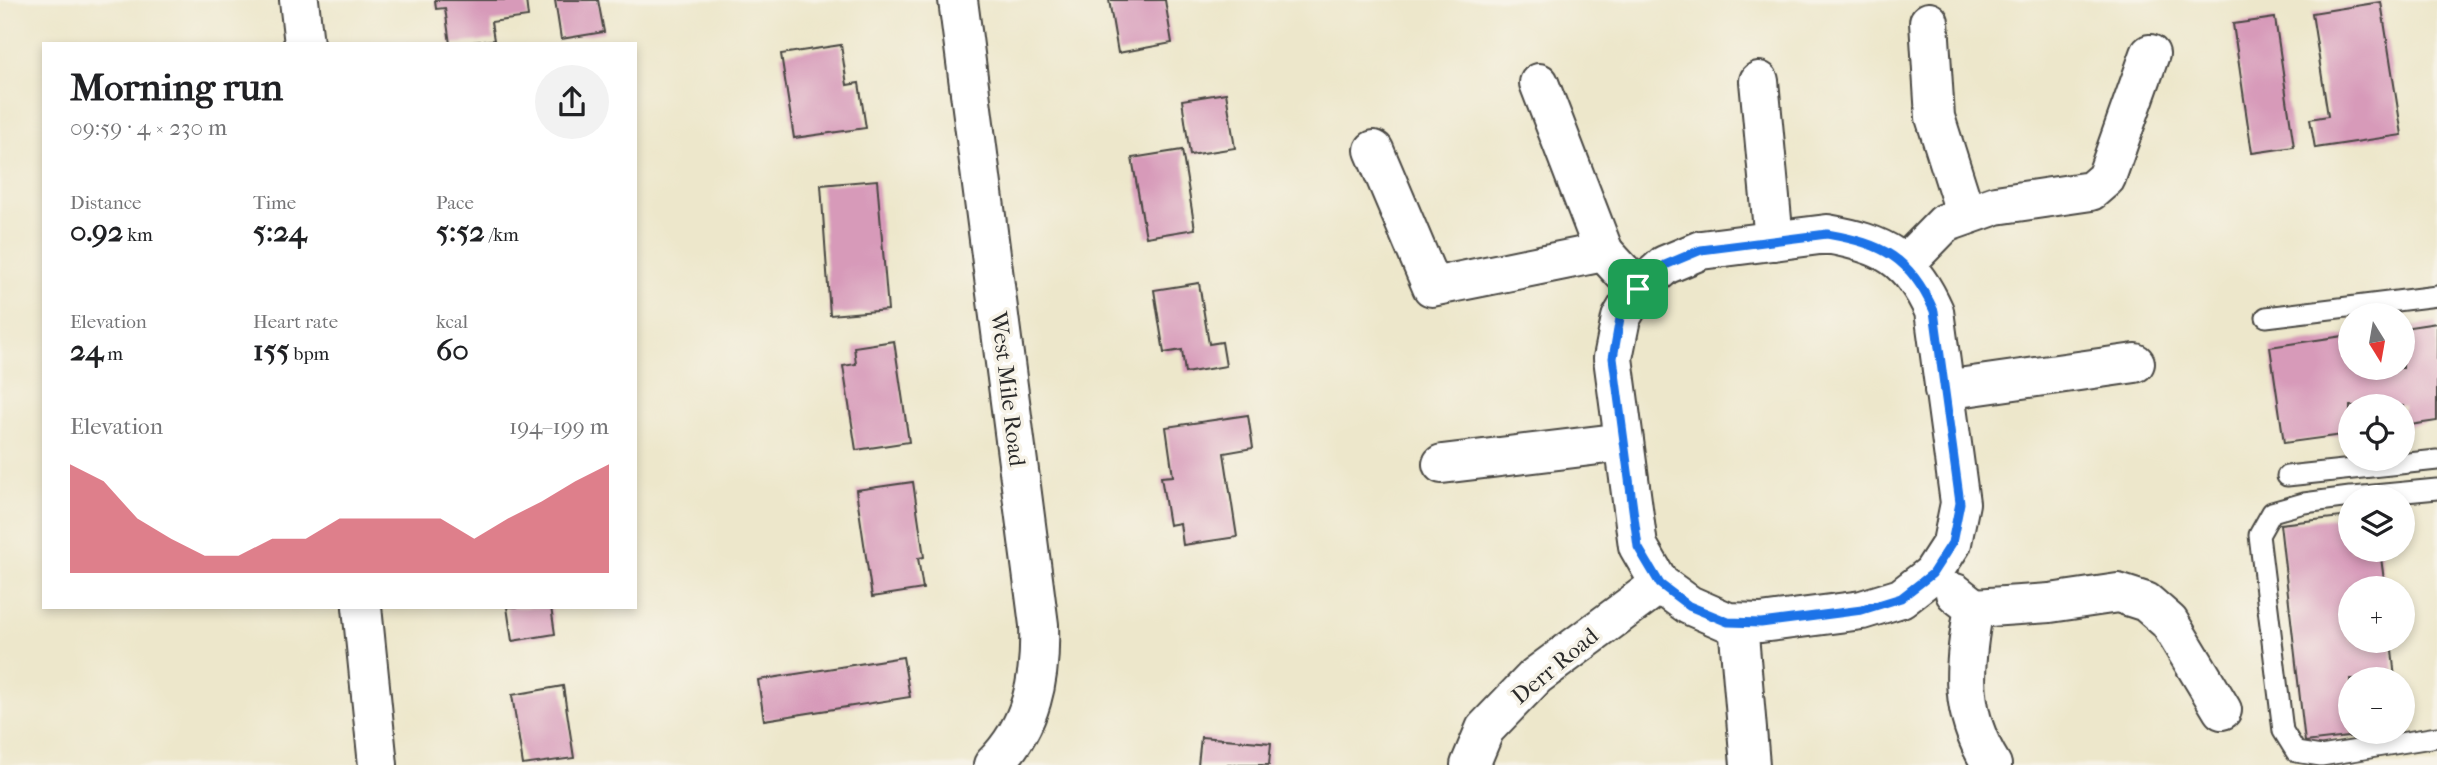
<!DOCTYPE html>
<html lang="en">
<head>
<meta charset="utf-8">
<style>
  body { margin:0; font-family:"IM FELL French Canon",serif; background:#f2f2f2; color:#202124; height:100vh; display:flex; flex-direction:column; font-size:26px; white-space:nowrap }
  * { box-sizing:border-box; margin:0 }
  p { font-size:23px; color:#757577 }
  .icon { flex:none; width:38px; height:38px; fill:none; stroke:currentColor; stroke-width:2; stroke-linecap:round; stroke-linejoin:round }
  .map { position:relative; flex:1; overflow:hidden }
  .drawer { position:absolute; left:42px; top:42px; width:595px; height:567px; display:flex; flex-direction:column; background:#fff; border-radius:0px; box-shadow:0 4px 10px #0003 }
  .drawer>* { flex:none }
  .needle { width:46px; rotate:169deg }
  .tools { position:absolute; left:2338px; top:303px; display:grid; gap:14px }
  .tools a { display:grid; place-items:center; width:77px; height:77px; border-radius:50%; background:#fff; box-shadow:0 4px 10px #0003; font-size:35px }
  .pin { position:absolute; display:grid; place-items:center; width:60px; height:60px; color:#fff; margin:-30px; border-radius:14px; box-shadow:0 4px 10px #0006 }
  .round { display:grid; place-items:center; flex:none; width:74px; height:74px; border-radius:37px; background:#f2f2f2 }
  .head { display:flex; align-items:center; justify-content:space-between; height:119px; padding:0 28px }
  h1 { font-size:38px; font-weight:800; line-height:52px }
  .figures { display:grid; grid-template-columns:repeat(3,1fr); gap:10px; height:119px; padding:7px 28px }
  .figures div { display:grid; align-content:center }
  .figures b { font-size:30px; font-weight:800 }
  .figures small { font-size:19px; font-weight:400 }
  .figures p { font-size:19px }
  .chart { height:196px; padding:14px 28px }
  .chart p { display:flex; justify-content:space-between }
  .chart svg { width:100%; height:126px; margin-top:7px; fill:#d1495b; opacity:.7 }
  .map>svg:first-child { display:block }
  .building { fill:#d79ab9 }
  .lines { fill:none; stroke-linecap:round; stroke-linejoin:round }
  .service-casing { stroke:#484743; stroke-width:23 }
  .minor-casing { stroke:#484743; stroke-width:42 }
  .service { stroke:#fff; stroke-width:19 }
  .minor { stroke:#fff; stroke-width:38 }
  .route-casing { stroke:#fff; stroke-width:14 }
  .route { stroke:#1a73e8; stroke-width:9 }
  .labels { text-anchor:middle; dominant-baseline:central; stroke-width:7; stroke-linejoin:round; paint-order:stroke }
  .street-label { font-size:23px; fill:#2b2b2b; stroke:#f7f3e8 }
</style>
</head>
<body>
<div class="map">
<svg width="2437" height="765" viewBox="0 0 2437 765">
  <rect width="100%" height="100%" fill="#f7f3e8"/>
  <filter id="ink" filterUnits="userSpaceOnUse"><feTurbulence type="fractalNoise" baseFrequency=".0143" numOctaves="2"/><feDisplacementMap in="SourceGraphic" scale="14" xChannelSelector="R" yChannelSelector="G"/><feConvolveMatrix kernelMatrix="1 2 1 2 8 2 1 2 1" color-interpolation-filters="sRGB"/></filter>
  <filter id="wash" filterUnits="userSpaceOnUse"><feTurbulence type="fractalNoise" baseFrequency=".00686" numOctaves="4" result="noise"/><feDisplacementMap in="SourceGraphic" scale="28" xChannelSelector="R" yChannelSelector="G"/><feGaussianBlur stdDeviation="1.57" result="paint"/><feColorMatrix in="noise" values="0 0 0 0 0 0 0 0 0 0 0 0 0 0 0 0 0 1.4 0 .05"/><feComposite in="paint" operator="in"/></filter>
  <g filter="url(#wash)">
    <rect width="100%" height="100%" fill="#ede7cb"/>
    <g id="blocks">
      <g class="building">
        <path d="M435,0H526L528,17L491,22L494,40L450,44L445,8L436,9Z"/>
        <path d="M555,0H598L604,32L561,39Z"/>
        <path d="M1109,0H1165L1172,43L1118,53Z"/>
        <path d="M2381,2L2402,135L2315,148L2310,119L2328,116L2312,13Z"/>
        <path d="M2275,18L2294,147L2252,153L2233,24Z"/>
        <path d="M841,45L847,85L859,83L866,128L794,138L781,54Z"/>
        <path d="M1226,93L1235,148L1190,155L1182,100Z"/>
        <path d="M1182,150L1195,229L1146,237L1132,158Z"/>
        <path d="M877,180L888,310L830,315L821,185Z"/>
        <path d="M1199,283L1209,344L1222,342L1226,366L1185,373L1182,350L1164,353L1154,290Z"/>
        <path d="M2437,323V421L2403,426V406H2350V434L2284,443L2270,347L2350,335V368H2403V328Z"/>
        <path d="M894,341L909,442L856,450L843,366L856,364L854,347Z"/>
        <path d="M1248,415L1253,448L1224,453L1237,537L1183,545L1180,523L1169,525L1161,477L1173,476L1166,427Z"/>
        <path d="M913,482L924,557L918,558L923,589L872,597L856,490Z"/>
        <path d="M2350,516V550H2380L2385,588H2350V640H2391L2395,679H2350V732L2383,733L2305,742L2280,524Z"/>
        <path d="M507,607H551L555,634L512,641Z"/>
        <path d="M903,657L910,697L764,720L758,680Z"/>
        <path d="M563,686L574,758L523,765L512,695Z"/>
        <path d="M1201,737L1271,743L1269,765H1198Z"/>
      </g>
    </g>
  </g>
  <g filter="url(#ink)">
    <use href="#blocks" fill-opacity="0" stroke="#484743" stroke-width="2"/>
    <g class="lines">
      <g class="service-casing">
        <g id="service">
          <path d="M2266,317L2437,296"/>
          <path d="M2287,476L2437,460"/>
          <path d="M2350,497L2304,503L2272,512L2259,535L2283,731L2296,752L2321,756L2437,737"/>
          <path d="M2353,497L2437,489"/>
        </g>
      </g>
      <g class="minor-casing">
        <g id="minor">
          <path d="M299,0L304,44"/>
          <path d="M958,0L1039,625C1041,679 1032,726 993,765"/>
          <path d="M1929,22L1935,117L1966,215"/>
          <path d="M1759,81L1774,241"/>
          <path d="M1539,83L1604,252"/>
          <path d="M1374,150L1432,287L1604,252L1638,289"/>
          <path d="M1827,234C1883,244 1910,257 1934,311L1960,503L1952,543L1932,574L1901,598L1862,610L1761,623L1728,622L1689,605L1660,584L1638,546L1613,358L1621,318L1638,289L1665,265L1701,250Z"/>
          <path d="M1904,265L1945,223L1996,205L2091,191L2106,178L2150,54"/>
          <path d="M1944,390L2135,363"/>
          <path d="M1442,464L1624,442"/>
          <path d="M1955,593L1974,608C1963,666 1959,713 1992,765"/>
          <path d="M362,607L378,765"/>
          <path d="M1974,608L2050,603L2118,593L2146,602L2169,622L2222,710"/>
          <path d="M1738,623L1750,765"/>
          <path d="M1470,765L1485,729L1536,676L1660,584"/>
        </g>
      </g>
      <use href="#service" class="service"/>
      <use href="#minor" class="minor"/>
    </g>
  </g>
  <g class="lines" filter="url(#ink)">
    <g class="route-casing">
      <path id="route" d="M1827,234C1883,244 1910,257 1934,311L1960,503L1952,543L1932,574L1901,598L1862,610L1761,623L1728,622L1689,606L1660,584L1638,547L1613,358L1620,318L1638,289L1665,265L1701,250Z"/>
    </g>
    <use href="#route" class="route"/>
  </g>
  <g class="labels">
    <g class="street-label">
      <text transform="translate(1008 389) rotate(83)">West Mile Road</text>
      <text transform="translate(1555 666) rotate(-40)">Derr Road</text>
    </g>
  </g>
</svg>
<div class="tools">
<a><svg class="needle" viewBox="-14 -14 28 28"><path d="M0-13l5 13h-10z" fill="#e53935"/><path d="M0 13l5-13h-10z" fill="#757577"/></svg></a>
<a><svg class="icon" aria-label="locate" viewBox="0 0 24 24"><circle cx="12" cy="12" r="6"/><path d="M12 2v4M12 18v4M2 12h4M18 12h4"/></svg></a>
<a><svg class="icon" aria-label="layers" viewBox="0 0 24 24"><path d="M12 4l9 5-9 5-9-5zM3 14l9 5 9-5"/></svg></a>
<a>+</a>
<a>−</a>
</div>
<div class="pin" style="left:1638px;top:289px;background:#1e9e55"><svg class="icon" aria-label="arrive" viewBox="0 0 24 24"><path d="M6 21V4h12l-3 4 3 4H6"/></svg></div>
<section class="drawer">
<div class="head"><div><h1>Morning run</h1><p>09:59 · 4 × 230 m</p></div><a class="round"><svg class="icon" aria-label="share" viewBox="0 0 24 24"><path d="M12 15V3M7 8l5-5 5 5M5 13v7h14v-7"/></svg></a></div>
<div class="figures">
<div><p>Distance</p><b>0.92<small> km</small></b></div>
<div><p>Time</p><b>5:24</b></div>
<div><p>Pace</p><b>5:52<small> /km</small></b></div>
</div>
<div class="figures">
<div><p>Elevation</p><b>24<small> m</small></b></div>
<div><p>Heart rate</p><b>155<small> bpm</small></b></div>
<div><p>kcal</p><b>60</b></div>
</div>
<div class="chart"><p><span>Elevation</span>194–199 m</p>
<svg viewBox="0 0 160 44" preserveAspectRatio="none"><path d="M0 44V6L10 12L20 25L30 32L40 38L50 38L60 32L70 32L80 25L90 25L100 25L110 25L120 32L130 25L140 19L150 12L160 6V44z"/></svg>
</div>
</section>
</div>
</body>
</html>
